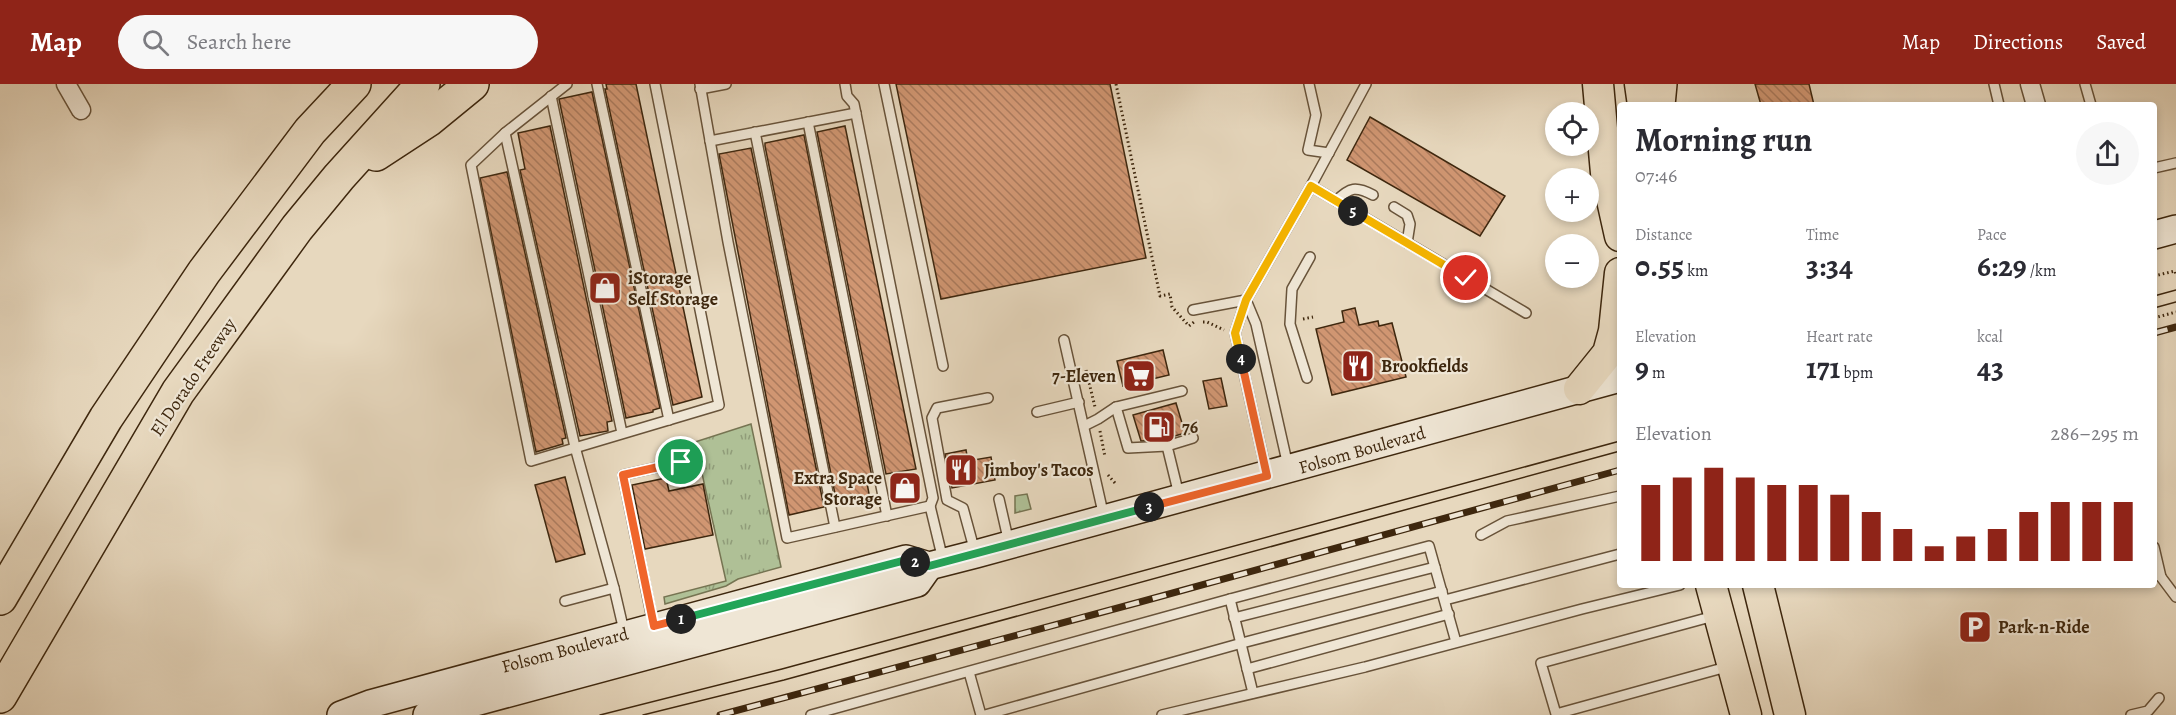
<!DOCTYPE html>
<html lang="en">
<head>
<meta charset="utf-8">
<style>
  body { margin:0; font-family:Alegreya,serif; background:#f7f7f7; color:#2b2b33; height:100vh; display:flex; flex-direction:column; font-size:22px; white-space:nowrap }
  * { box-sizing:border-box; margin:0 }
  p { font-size:20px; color:#7c7c81 }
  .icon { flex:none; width:33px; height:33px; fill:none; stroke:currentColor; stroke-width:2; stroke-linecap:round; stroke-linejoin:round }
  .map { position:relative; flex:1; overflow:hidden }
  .details { position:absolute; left:1617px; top:18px; width:540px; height:486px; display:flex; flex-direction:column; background:#fff; border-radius:6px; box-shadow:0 3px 9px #0003 }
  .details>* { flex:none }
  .fabs { position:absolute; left:1545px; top:18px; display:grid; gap:12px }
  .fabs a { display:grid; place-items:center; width:54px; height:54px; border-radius:50%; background:#fff; box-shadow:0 3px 9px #0003; font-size:30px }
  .pin { position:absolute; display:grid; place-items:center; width:51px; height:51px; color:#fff; margin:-26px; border:3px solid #fff; border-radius:50%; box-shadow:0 2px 6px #0007 }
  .km { position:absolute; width:30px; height:30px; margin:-15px; border-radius:50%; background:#222; color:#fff; font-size:16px; line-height:30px; text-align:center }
  .round { display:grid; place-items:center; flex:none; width:63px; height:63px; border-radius:32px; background:#f7f7f7 }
  .summary { display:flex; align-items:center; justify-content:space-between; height:102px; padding:0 18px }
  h1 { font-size:33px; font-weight:700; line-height:45px }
  .metrics { display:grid; grid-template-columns:repeat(3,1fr); gap:9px; height:102px; padding:6px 18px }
  .metrics div { display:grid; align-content:center }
  .metrics b { font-size:30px; font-weight:700 }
  .metrics small { font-size:16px; font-weight:400 }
  .metrics p { font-size:16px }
  .chart { height:168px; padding:12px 18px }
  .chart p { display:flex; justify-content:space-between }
  .chart svg { width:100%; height:108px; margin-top:6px; stroke:#8f2418; stroke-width:6 }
  header { display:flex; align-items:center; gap:36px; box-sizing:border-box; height:84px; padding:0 30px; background:#8f2418; color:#fff }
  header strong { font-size:28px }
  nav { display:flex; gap:33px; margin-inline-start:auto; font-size:21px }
  .search { width:420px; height:54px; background:#f7f7f7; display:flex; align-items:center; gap:15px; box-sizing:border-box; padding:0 21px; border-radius:33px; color:#7c7c81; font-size:22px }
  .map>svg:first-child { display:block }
  .grass { fill:url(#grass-tufts); stroke:#767452; stroke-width:1.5 }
  .building { fill:url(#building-back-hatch); stroke:#3e270e; stroke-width:1.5 }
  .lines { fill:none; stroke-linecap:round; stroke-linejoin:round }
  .service-casing { stroke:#68533a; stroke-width:12 }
  .minor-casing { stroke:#68533a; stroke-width:21 }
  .secondary-casing { stroke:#3e270e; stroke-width:30 }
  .primary-casing { stroke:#3e270e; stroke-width:33 }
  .motorway-casing { stroke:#3e270e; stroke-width:36 }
  .path { stroke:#3e270e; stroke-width:3; stroke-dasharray:1.5 3; stroke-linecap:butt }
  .service { stroke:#efe6d5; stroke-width:9 }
  .minor { stroke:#efe6d5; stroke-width:18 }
  .secondary { stroke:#efe6d5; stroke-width:27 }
  .primary { stroke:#e7d8be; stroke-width:30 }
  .motorway { stroke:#e7d8be; stroke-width:33 }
  .tram { stroke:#3e270e; stroke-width:1.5 }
  .rail-casing { stroke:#3e270e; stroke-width:7 }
  .rail { stroke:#efe6d5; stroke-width:4.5; stroke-dasharray:14; stroke-linecap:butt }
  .split-1-casing { stroke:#fff; stroke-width:12 }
  .split-2-casing { stroke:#fff; stroke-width:12 }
  .split-3-casing { stroke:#fff; stroke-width:12 }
  .split-4-casing { stroke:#fff; stroke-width:12 }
  .split-5-casing { stroke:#fff; stroke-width:12 }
  .split-6-casing { stroke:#fff; stroke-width:12 }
  .split-1 { stroke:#f0652b; stroke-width:8 }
  .split-2 { stroke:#22a559; stroke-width:8 }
  .split-3 { stroke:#22a559; stroke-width:8 }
  .split-4 { stroke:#f0652b; stroke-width:8 }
  .split-5 { stroke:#f5b400; stroke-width:8 }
  .split-6 { stroke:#f5b400; stroke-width:8 }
  .labels { text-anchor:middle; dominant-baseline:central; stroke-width:4.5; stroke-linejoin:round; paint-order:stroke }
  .poi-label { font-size:18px; font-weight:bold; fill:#3e270e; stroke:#efe6d5; text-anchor:start }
  .street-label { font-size:18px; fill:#3e270e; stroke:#efe6d5 }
</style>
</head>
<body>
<header>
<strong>Map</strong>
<div class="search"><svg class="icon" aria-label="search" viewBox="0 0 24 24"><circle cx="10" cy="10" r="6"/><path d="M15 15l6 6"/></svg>Search here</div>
<nav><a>Map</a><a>Directions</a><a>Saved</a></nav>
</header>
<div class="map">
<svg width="2176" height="631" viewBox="0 0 2176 631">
  <defs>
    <pattern id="grass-tufts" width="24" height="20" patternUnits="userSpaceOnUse" patternTransform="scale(1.5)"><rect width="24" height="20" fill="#afc096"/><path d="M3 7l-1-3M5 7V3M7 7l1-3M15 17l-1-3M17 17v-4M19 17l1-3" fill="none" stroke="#909c79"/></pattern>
    <pattern id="building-back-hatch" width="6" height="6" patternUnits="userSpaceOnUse" patternTransform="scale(1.5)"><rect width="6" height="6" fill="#d09672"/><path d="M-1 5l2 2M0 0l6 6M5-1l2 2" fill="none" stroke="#aa7a5c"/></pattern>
  </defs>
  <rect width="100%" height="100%" fill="#e7d8be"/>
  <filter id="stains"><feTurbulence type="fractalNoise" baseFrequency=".00333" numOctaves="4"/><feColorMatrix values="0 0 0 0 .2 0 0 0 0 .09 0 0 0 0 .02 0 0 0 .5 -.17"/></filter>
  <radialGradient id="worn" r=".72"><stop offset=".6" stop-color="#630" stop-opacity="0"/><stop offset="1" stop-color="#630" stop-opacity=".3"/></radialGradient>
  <g class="grass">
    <path d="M751,340L781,483L738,495L726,502L665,520L664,513L726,497L695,358Z"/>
    <path d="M1027,410L1031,425L1015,429V412Z"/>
  </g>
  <g class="building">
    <path d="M606,0H636L702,313L673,321L605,5H607Z"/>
    <path d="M896,0H1110L1146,174L941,215Z"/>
    <path d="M1755,0H1809L1814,21H1761Z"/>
    <path d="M592,8L660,324L653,326V328L626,334L559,15Z"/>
    <path d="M1370,33L1505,112L1480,152L1347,76Z"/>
    <path d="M550,42L612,337L607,338L608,347L580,352L520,86L525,85L518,49Z"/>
    <path d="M845,42L916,385L886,390L817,48Z"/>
    <path d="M804,51L872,393L866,394L870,415L840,421L837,420L765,62V59Z"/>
    <path d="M751,64L824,423L789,431L719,70Z"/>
    <path d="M507,88L566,354L562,355L563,360L536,368L480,94Z"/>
    <path d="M1355,224L1359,241L1378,237L1379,242L1392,239L1406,293L1332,311L1316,245L1344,238L1342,227Z"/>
    <path d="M1163,266L1169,291L1123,302L1117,277Z"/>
    <path d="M1221,294L1227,322L1209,325L1203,297Z"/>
    <path d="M1176,319L1185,349L1161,356L1141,357L1133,331Z"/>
    <path d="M966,366L968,377L991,373L995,396L952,404L945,370Z"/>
    <path d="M565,393L585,470L556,478L535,401Z"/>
    <path d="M666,394L669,407L703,400L713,451L645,465L632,401Z"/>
  </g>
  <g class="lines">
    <g class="service-casing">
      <g id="service">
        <path d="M567,0L505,49L575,363L614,504L624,547"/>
        <path d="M597,0L669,336"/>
        <path d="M700,0L728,158L787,454L930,422L943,476"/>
        <path d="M845,0L847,12L854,20L933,414L930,422"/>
        <path d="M884,0L943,282"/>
        <path d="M1309,0L1316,31L1308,66L1329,69"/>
        <path d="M1994,0L1999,21"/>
        <path d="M2085,0L2091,21"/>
        <path d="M700,5L726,0"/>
        <path d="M551,12L622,349"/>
        <path d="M808,38L887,432"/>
        <path d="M755,48L835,443"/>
        <path d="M505,49L471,81L531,377L719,321L655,0"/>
        <path d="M710,57L856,29"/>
        <path d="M2154,84L2176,79"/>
        <path d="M1311,102L1526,229"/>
        <path d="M1336,117C1350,103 1356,102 1373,111"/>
        <path d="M1394,123L1407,131L1410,140L1407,159"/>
        <path d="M1246,216L1256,240L1288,382"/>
        <path d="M1193,226L1246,216"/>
        <path d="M1064,256L1104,433"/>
        <path d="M1307,294L1290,240L1292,205L1310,173"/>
        <path d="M1116,323L1128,364L1167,362"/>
        <path d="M1037,328L1079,318"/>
        <path d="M1084,342L1098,335L1116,323L1182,307"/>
        <path d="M1266,387L1235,249L1246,216L1311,102L1366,0"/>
        <path d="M1179,411L1167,362L1193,354"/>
        <path d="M999,415L1009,459"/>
        <path d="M1481,451L1507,437L1620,412"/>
        <path d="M2154,463L2161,493"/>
        <path d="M975,468L963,424L947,416L932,334L937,324L988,314"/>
        <path d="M2154,488L2161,493L2176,513"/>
        <path d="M1230,515L1429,462L1456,558"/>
        <path d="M1445,516L1620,470"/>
        <path d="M565,517L614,504"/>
        <path d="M1714,532L1541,579L1556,630L1730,582"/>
        <path d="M1234,534L1435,483"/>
        <path d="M653,539L623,391L681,378"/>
        <path d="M1247,585L1449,530"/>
        <path d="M969,588L981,631"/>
        <path d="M811,631L1230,515L1253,609"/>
        <path d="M985,631L1242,559L1442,507"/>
        <path d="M1162,631L1365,583L1582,525L1680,501"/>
        <path d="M2131,631L2148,627L2159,614"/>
      </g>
    </g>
    <g class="minor-casing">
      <g id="minor">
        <path d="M66,0L81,26"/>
        <path d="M2030,0L2036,21"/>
      </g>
    </g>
    <g class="secondary-casing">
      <g id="secondary">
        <path d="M2154,151L2176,145"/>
        <path d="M341,631L370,620L906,475L929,482L976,470L1620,294"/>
        <path d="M427,631L917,499L929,482"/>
      </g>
    </g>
    <g class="primary-casing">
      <g id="primary">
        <path d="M1598,0L1606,89L1620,152"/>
        <path d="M1640,0L1643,21"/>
        <path d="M1579,305L1608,269L1614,247L1620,189"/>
        <path d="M1711,501L1746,631"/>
        <path d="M1758,501L1790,631"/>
      </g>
    </g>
    <g class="motorway-casing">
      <g id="motorway">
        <path d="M1658,21L1660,0"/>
        <path d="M376,70L428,36L472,0"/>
        <path d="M0,514L106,334L204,188L310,47L354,0"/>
        <path d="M0,612L178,308L297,144L339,93L423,0"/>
      </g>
    </g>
    <g class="path">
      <path d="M1116,0L1160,212L1170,210L1172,223L1189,242L1194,238"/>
      <path d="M2154,192L2175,187L2176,191"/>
      <path d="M2154,234L2176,228"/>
      <path d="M1303,235L1313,233"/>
      <path d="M1203,238H1207L1224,246"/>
      <path d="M1086,286L1095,323"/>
      <path d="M1100,347L1105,373"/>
      <path d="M1108,391L1115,399"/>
    </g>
    <use href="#service" class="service"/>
    <use href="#minor" class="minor"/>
    <use href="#secondary" class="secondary"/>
    <use href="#primary" class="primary"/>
    <use href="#motorway" class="motorway"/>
    <g class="tram">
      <path d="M2154,212L2176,206"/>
      <path d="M2154,224L2176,218"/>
      <path d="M600,631L782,585L1620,357"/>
      <path d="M643,631L784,596L1620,367"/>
    </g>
    <g class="rail-casing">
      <g id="rail">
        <path d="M2154,249L2176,243"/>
        <path d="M720,631L1140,518L1620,386"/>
      </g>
    </g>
    <use href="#rail" class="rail"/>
  </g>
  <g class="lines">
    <g class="split-1-casing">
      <path id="split-1" d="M681,378L623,391L654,542L681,535"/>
    </g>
    <g class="split-2-casing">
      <path id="split-2" d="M681,535L906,476L915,478"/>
    </g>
    <g class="split-3-casing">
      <path id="split-3" d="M915,478L929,482L1149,423"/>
    </g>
    <g class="split-4-casing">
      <path id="split-4" d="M1149,423L1267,392L1241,275"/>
    </g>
    <g class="split-5-casing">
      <path id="split-5" d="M1241,275L1235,249L1246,216L1311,102L1353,127"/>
    </g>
    <g class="split-6-casing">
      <path id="split-6" d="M1353,127L1466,194"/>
    </g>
    <use href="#split-1" class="split-1"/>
    <use href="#split-2" class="split-2"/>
    <use href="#split-3" class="split-3"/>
    <use href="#split-4" class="split-4"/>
    <use href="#split-5" class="split-5"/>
    <use href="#split-6" class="split-6"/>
  </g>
  <defs>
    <g id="shop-square" transform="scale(1.725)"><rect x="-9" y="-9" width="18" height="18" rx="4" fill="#8f2418" stroke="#efe6d5"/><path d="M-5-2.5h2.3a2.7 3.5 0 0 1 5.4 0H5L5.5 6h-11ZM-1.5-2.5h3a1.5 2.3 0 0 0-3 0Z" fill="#fff"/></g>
    <g id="restaurant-square" transform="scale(1.725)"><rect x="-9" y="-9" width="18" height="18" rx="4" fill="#8f2418" stroke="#efe6d5"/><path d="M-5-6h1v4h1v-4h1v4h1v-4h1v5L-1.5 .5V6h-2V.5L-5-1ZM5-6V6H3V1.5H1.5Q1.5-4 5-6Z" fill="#fff"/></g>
    <g id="supermarket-square" transform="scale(1.725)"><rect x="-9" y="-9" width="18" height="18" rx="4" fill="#8f2418" stroke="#efe6d5"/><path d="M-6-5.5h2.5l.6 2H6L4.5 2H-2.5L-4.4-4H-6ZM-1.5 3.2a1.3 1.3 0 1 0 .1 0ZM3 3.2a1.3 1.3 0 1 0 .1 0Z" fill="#fff"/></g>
    <g id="fuel-square" transform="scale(1.725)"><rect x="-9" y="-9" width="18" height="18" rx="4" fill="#8f2418" stroke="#efe6d5"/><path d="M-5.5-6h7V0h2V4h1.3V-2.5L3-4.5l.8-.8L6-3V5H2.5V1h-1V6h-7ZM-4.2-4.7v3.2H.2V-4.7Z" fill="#fff"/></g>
    <g id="parking-square" transform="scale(1.725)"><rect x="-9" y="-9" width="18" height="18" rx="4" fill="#8f2418" stroke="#efe6d5"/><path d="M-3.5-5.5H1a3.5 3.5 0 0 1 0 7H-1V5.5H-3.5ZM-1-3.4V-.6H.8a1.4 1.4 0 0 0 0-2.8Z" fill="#fff"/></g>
  </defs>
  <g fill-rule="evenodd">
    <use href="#shop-square" x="605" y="204"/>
    <use href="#restaurant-square" x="1358" y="282"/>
    <use href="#supermarket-square" x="1139" y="292"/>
    <use href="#fuel-square" x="1159" y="343"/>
    <use href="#restaurant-square" x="961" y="386"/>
    <use href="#shop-square" x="905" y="404"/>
    <use href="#parking-square" x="1975" y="543"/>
  </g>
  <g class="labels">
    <g class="poi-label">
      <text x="628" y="194">iStorage<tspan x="628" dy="21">Self Storage</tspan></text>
      <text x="1381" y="282">Brookfields</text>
      <text x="1116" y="292" text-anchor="end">7-Eleven</text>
      <text x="1182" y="343">76</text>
      <text x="984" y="386">Jimboy's Tacos</text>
      <text x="882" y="394" text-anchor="end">Extra Space<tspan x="882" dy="21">Storage</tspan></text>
      <text x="1998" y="543">Park-n-Ride</text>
    </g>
    <g class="street-label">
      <text transform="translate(193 293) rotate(-56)">El Dorado Freeway</text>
      <text transform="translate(1362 366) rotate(-16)">Folsom Boulevard</text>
      <text transform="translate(565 566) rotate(-15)">Folsom Boulevard</text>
    </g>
  </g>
  <rect width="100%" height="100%" filter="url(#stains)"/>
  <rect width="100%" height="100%" fill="url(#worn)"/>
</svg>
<div class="fabs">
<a><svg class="icon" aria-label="locate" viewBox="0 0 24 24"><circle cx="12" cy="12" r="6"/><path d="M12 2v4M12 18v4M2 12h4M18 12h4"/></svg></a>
<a>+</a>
<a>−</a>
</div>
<div class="pin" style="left:681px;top:378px;background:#1e9e55"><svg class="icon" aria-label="arrive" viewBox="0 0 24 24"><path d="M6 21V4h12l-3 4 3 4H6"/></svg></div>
<div class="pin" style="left:1466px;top:194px;background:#d93025"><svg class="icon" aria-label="check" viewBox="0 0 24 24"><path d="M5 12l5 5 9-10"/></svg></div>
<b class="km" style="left:681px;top:535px">1</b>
<b class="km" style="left:915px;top:478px">2</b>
<b class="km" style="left:1149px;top:423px">3</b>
<b class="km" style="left:1241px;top:275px">4</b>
<b class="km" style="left:1353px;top:127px">5</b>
<section class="details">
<div class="summary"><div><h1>Morning run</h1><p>07:46</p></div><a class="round"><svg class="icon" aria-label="share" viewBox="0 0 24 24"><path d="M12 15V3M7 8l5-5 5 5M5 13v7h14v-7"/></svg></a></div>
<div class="metrics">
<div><p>Distance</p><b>0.55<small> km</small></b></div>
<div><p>Time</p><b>3:34</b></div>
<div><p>Pace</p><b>6:29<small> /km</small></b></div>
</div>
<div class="metrics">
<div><p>Elevation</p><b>9<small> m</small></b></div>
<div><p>Heart rate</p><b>171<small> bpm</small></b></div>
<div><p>kcal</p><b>43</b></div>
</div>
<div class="chart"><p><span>Elevation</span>286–295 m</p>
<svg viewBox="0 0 160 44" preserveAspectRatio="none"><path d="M5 44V13M15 44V10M25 44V6M35 44V10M45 44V13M55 44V13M65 44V17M75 44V24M85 44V31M95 44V38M105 44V34M115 44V31M125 44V24M135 44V20M145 44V20M155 44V20"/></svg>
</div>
</section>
</div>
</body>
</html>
